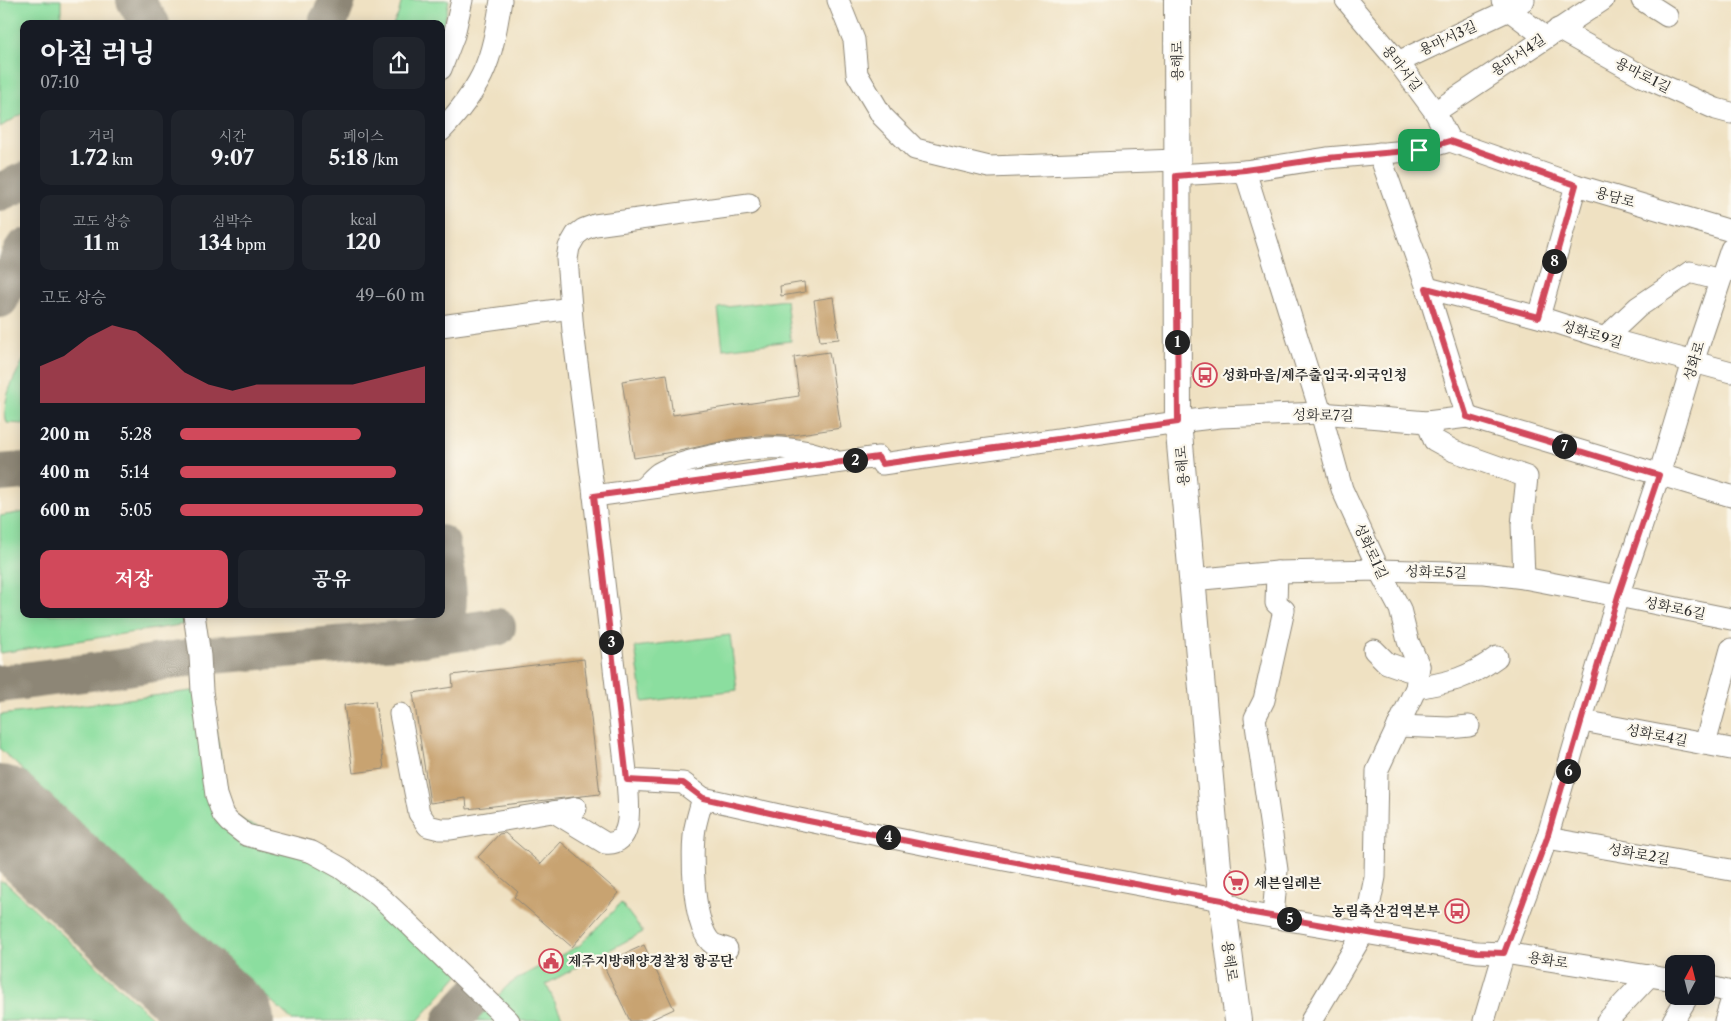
<!DOCTYPE html>
<html lang="ko">
<head>
<meta charset="utf-8">
<style>
  body { margin:0; font-family:"Libre Caslon Text","Noto Serif KR",serif; background:#20242c; color:#f1f3f6; height:100vh; display:flex; flex-direction:column; font-size:19px; white-space:nowrap }
  * { box-sizing:border-box; margin:0 }
  p { font-size:16px; color:#9ea1a6 }
  .icon { flex:none; width:28px; height:28px; fill:none; stroke:currentColor; stroke-width:2; stroke-linecap:round; stroke-linejoin:round }
  .map { position:relative; flex:1; overflow:hidden }
  .sheet { position:absolute; left:20px; top:20px; width:425px; height:598px; display:flex; flex-direction:column; background:#171b24; border-radius:10px; box-shadow:0 2px 12px #0003 }
  .sheet>* { flex:none }
  .needle { width:32px; rotate:7deg }
  .controls { position:absolute; left:1665px; top:955px; display:grid; gap:10px }
  .controls a { display:grid; place-items:center; width:50px; height:50px; border-radius:10px; background:#171b24; box-shadow:0 2px 12px #0003; font-size:25px }
  .pin { position:absolute; display:grid; place-items:center; width:42px; height:42px; color:#fff; margin:-21px; border-radius:10px; box-shadow:0 2px 8px #0006 }
  .km { position:absolute; width:25px; height:25px; margin:-12px; border-radius:50%; background:#222; color:#fff; font-size:14px; line-height:25px; text-align:center }
  .round { display:grid; place-items:center; flex:none; width:52px; height:52px; border-radius:10px; background:#20242c }
  .head { display:flex; align-items:center; justify-content:space-between; height:85px; padding:0 20px }
  h1 { font-size:28px; font-weight:700; line-height:38px }
  .metrics { display:grid; grid-template-columns:repeat(3,1fr); gap:8px; height:85px; padding:5px 20px }
  .metrics div { display:grid; align-content:center; border-radius:10px; background:#20242c; text-align:center }
  .metrics b { font-size:21px; font-weight:700 }
  .metrics small { font-size:14px; font-weight:400 }
  .metrics p { font-size:14px }
  .chart { height:140px; padding:10px 20px }
  .chart p { display:flex; justify-content:space-between }
  .chart svg { width:100%; height:90px; margin-top:5px; fill:#d1495b; opacity:.7 }
  .cta { display:flex; gap:10px; margin-top:auto; padding:10px 20px }
  .cta a { flex:1; height:58px; border-radius:10px; background:#d1495b; color:#fff; font-size:20px; font-weight:700; line-height:58px; text-align:center }
  .cta a+a { background:#20242c; color:#f1f3f6 }
  ul { padding:0 20px; list-style:none; font-size:16px }
  li { display:grid; grid-template-columns:80px 60px 1fr; align-items:center; height:38px }
  li i { height:12px; border-radius:6px; background:#d1495b }
  .map>svg:first-child { display:block }
  .green { fill:#8bde9f; stroke:#5b8465 }
  .lines { fill:none; stroke-linecap:round; stroke-linejoin:round }
  .taxiway { stroke:#8d8676; stroke-width:38 }
  .runway { stroke:#8d8676; stroke-width:92 }
  .building { fill:#c8a371 }
  .minor-casing { stroke:#8d8676; stroke-width:23 }
  .major-casing { stroke:#8d8676; stroke-width:28 }
  .minor { stroke:#fff; stroke-width:21 }
  .major { stroke:#fff; stroke-width:26 }
  .route-casing { stroke:#fff; stroke-width:10 }
  .route { stroke:#d1495b; stroke-width:6 }
  .labels { text-anchor:middle; dominant-baseline:central; stroke-width:4.5; stroke-linejoin:round; paint-order:stroke }
  .street-label { font-size:14px; fill:#2b2b2b; stroke:#fbf7ec }
  .poi-label { font-size:14px; font-weight:bold; fill:#2b2b2b; stroke:#fbf7ec; text-anchor:start }
</style>
</head>
<body>
<div class="map">
<svg width="1731" height="1021" viewBox="0 0 1731 1021">
  <rect width="100%" height="100%" fill="#fbf7ec"/>
  <filter id="ink" filterUnits="userSpaceOnUse"><feTurbulence type="fractalNoise" baseFrequency=".02" numOctaves="2"/><feDisplacementMap in="SourceGraphic" scale="10" xChannelSelector="R" yChannelSelector="G"/><feConvolveMatrix kernelMatrix="1 2 1 2 8 2 1 2 1" color-interpolation-filters="sRGB"/></filter>
  <filter id="wash" filterUnits="userSpaceOnUse"><feTurbulence type="fractalNoise" baseFrequency=".0096" numOctaves="4" result="noise"/><feDisplacementMap in="SourceGraphic" scale="20" xChannelSelector="R" yChannelSelector="G"/><feGaussianBlur stdDeviation="1.12" result="paint"/><feColorMatrix in="noise" values="0 0 0 0 0 0 0 0 0 0 0 0 0 0 0 0 0 1.4 0 .05"/><feComposite in="paint" operator="in"/></filter>
  <g filter="url(#wash)">
    <rect width="100%" height="100%" fill="#efe1c2"/>
    <g class="green">
      <path d="M0,0H61V24H24V113L0,127Z"/>
      <path d="M402,0H449L441,39V24H393L398,15Z"/>
      <path d="M786,300L791,341L723,349L718,308Z"/>
      <path d="M24,359V424L7,423C0,402 14,378 24,359Z"/>
      <path d="M24,512V614H185L186,624L0,653V516Z"/>
      <path d="M730,635L737,690L643,702L635,647Z"/>
      <path d="M208,689L231,813L249,824L266,829L311,844L465,967L418,1021H293L0,749V715Z"/>
      <path d="M0,881L5,882L156,1021H0Z"/>
      <path d="M621,903L643,932L546,984L564,1021H476L507,986L522,976L580,945Z"/>
    </g>
    <g class="lines">
      <g class="taxiway">
        <path d="M135,0L141,10L151,24"/>
        <path d="M326,24L331,16L337,0"/>
        <path d="M0,192L24,181"/>
        <path d="M0,299L24,248"/>
        <path d="M0,473L24,471"/>
        <path d="M421,638C431,631 440,624 446,613C452,600 443,560 441,544"/>
        <path d="M0,684L114,669L200,656L421,638L497,627"/>
        <path d="M0,832C21,836 36,846 53,859"/>
        <path d="M451,1021L475,995"/>
      </g>
      <path class="runway" d="M0,811L228,1021"/>
    </g>
    <g id="blocks">
      <g class="building">
        <path d="M804,282L805,292L781,296L780,286Z"/>
        <path d="M833,297L839,339L820,341L814,300Z"/>
        <path d="M829,352L841,428L786,436L767,435L734,439L679,451L634,458L622,381L667,374L673,415L799,396L794,357Z"/>
        <path d="M584,659L600,794L467,809L466,798L430,803L413,693L453,687L452,675Z"/>
        <path d="M375,701L384,769L353,773L344,705Z"/>
        <path d="M505,833L541,864L561,842L619,893L572,947L514,897L518,892L478,857L499,834Z"/>
        <path d="M644,945L674,1009L648,1021H630L603,964Z"/>
      </g>
    </g>
  </g>
  <g filter="url(#ink)">
    <use href="#blocks" fill-opacity="0" stroke="#8d8676" stroke-width="1"/>
    <g class="lines">
      <g class="minor-casing">
        <g id="minor">
          <path d="M838,0L854,40L857,74L882,116L915,149L989,167L1176,160"/>
          <path d="M1346,0L1398,62L1435,112L1450,141"/>
          <path d="M1502,0L1509,10L1545,37"/>
          <path d="M1642,0L1667,16"/>
          <path d="M1558,29L1644,77L1716,109L1731,113"/>
          <path d="M1398,62L1509,10L1524,0"/>
          <path d="M441,69L454,35L462,0"/>
          <path d="M1435,112L1603,0"/>
          <path d="M441,131C456,115 472,95 482,75C493,52 497,25 501,0"/>
          <path d="M1379,153L1427,288L1467,417"/>
          <path d="M1245,171L1321,413L1342,489L1379,570L1400,609L1408,641L1419,666L1416,688L1377,771L1375,877L1364,932L1311,1021"/>
          <path d="M1176,175L1245,171L1327,158L1419,150L1450,141L1576,185L1731,231"/>
          <path d="M749,204L595,225L584,229L576,235L569,247L567,259L573,331L594,496L627,780L683,783L703,798L779,815L962,852L1221,900L1248,913L1477,952L1504,953L1674,980"/>
          <path d="M1427,288L1539,317L1605,338L1731,372"/>
          <path d="M1539,317L1576,185"/>
          <path d="M441,326L571,308"/>
          <path d="M1605,338L1638,307L1690,272L1720,280"/>
          <path d="M1427,422L1434,440L1454,451L1527,477L1522,525L1524,578"/>
          <path d="M642,489C648,484 653,477 659,473C683,459 752,446 780,448C798,449 816,453 833,460"/>
          <path d="M594,496L878,457L882,464L1178,422L1220,417L1321,413L1427,422L1467,417L1731,496"/>
          <path d="M1192,580L1277,572L1379,570L1484,573L1524,578L1618,596L1731,619"/>
          <path d="M194,614L200,656L202,691L216,795L223,815L229,822L246,835L312,852L341,868L379,896L407,922L509,1021"/>
          <path d="M1374,650L1387,663L1407,670L1419,666"/>
          <path d="M1416,688C1451,682 1467,679 1497,657"/>
          <path d="M400,714L419,813L428,826L440,829H451L576,808"/>
          <path d="M1583,721L1731,749"/>
          <path d="M1398,726L1449,728L1469,726"/>
          <path d="M1705,744L1731,649"/>
          <path d="M703,798C700,808 697,818 695,828C691,852 692,929 713,944C717,946 723,947 727,949"/>
          <path d="M554,812L605,843C636,847 628,799 627,780"/>
          <path d="M1547,838L1731,870"/>
          <path d="M1273,916L1277,870L1255,718L1264,700L1284,610L1276,603L1277,572"/>
          <path d="M1706,986L1731,992"/>
          <path d="M1484,1021L1504,953L1547,838L1618,596L1659,475L1693,362L1731,249"/>
          <path d="M1607,1021L1650,975"/>
          <path d="M1673,1021L1688,996"/>
          <path d="M1725,1021L1731,1002"/>
        </g>
      </g>
      <g class="major-casing">
        <path id="major" d="M1177,0L1178,422L1218,867L1238,1021"/>
      </g>
      <use href="#minor" class="minor"/>
      <use href="#major" class="major"/>
    </g>
  </g>
  <g class="lines" filter="url(#ink)">
    <g class="route-casing">
      <path id="route" d="M1450,141L1576,185L1539,317L1426,288L1467,417L1659,475L1618,596L1547,838L1504,953L1477,952L1248,912L1222,900L962,852L779,815L703,798L683,783L627,780L594,496L878,457L882,464L1178,422L1176,176L1245,170L1327,158L1419,150Z"/>
    </g>
    <use href="#route" class="route"/>
  </g>
  <defs>
    <g id="bus-ring" transform="scale(1.25)"><circle r="9.5" fill="#fbf7ec" stroke="#d1495b" stroke-width="1.5"/><path d="M-5-6H5V4H4V6H2V4H-2V6H-4V4H-5ZM-3.5-4V0h7V-4ZM-3.5 1.2v1.5H-2V1.2ZM2 1.2v1.5H3.5V1.2Z" fill="#d1495b"/></g>
    <g id="supermarket-ring" transform="scale(1.25)"><circle r="9.5" fill="#fbf7ec" stroke="#d1495b" stroke-width="1.5"/><path d="M-6-5.5h2.5l.6 2H6L4.5 2H-2.5L-4.4-4H-6ZM-1.5 3.2a1.3 1.3 0 1 0 .1 0ZM3 3.2a1.3 1.3 0 1 0 .1 0Z" fill="#d1495b"/></g>
    <g id="civic-ring" transform="scale(1.25)"><circle r="9.5" fill="#fbf7ec" stroke="#d1495b" stroke-width="1.5"/><path d="M-.6-6.5H3V-4.5H.6V-3L4-1V1h2V6H-6V1h2V-1L-.6-3ZM-1.2 2.5V6h2.4V2.5Z" fill="#d1495b"/></g>
  </defs>
  <g fill-rule="evenodd">
    <use href="#bus-ring" x="1205" y="375"/>
    <use href="#supermarket-ring" x="1236" y="883"/>
    <use href="#bus-ring" x="1457" y="911"/>
    <use href="#civic-ring" x="551" y="961"/>
  </g>
  <g class="labels">
    <g class="street-label">
      <text transform="translate(1448 38) rotate(-25)">용마서3길</text>
      <text transform="translate(1518 55) rotate(-34)">용마서4길</text>
      <text transform="translate(1177 61) rotate(-90)">용해로</text>
      <text transform="translate(1402 68) rotate(52)">용마서길</text>
      <text transform="translate(1643 75) rotate(27)">용마로1길</text>
      <text transform="translate(1615 197) rotate(16)">용담로</text>
      <text transform="translate(1592 334) rotate(17)">성화로9길</text>
      <text transform="translate(1694 361) rotate(-73)">성화로</text>
      <text transform="translate(1323 415) rotate(1)">성화로7길</text>
      <text transform="translate(1182 466) rotate(-95)">용해로</text>
      <text transform="translate(1371 551) rotate(65)">성화로1길</text>
      <text transform="translate(1436 572) rotate(2)">성화로5길</text>
      <text transform="translate(1675 608) rotate(12)">성화로6길</text>
      <text transform="translate(1657 735) rotate(11)">성화로4길</text>
      <text transform="translate(1639 854) rotate(10)">성화로2길</text>
      <text transform="translate(1548 960) rotate(9)">용화로</text>
      <text transform="translate(1230 961) rotate(82)">용해로</text>
    </g>
    <g class="poi-label">
      <text x="1222" y="375">성화마을/제주출입국·외국인청</text>
      <text x="1254" y="883">세븐일레븐</text>
      <text x="1440" y="911" text-anchor="end">농림축산검역본부</text>
      <text x="568" y="961">제주지방해양경찰청 항공단</text>
    </g>
  </g>
</svg>
<div class="controls">
<a><svg class="needle" viewBox="-14 -14 28 28"><path d="M0-13l5 13h-10z" fill="#e53935"/><path d="M0 13l5-13h-10z" fill="#9ea1a6"/></svg></a>
</div>
<div class="pin" style="left:1419px;top:150px;background:#1e9e55"><svg class="icon" aria-label="arrive" viewBox="0 0 24 24"><path d="M6 21V4h12l-3 4 3 4H6"/></svg></div>
<b class="km" style="left:1177px;top:342px">1</b>
<b class="km" style="left:855px;top:460px">2</b>
<b class="km" style="left:611px;top:642px">3</b>
<b class="km" style="left:888px;top:837px">4</b>
<b class="km" style="left:1289px;top:919px">5</b>
<b class="km" style="left:1568px;top:771px">6</b>
<b class="km" style="left:1564px;top:446px">7</b>
<b class="km" style="left:1554px;top:261px">8</b>
<section class="sheet">
<div class="head"><div><h1>아침 러닝</h1><p>07:10</p></div><a class="round"><svg class="icon" aria-label="share" viewBox="0 0 24 24"><path d="M12 15V3M7 8l5-5 5 5M5 13v7h14v-7"/></svg></a></div>
<div class="metrics">
<div><p>거리</p><b>1.72<small> km</small></b></div>
<div><p>시간</p><b>9:07</b></div>
<div><p>페이스</p><b>5:18<small> /km</small></b></div>
</div>
<div class="metrics">
<div><p>고도 상승</p><b>11<small> m</small></b></div>
<div><p>심박수</p><b>134<small> bpm</small></b></div>
<div><p>kcal</p><b>120</b></div>
</div>
<div class="chart"><p><span>고도 상승</span>49–60 m</p>
<svg viewBox="0 0 160 44" preserveAspectRatio="none"><path d="M0 44V26L10 21L20 12L30 6L40 9L50 18L60 29L70 35L80 38L90 35L100 35L110 35L120 35L130 35L140 32L150 29L160 26V44z"/></svg>
</div>
<ul>
<li><b>200 m</b>5:28<i style="width:74%"></i></li>
<li><b>400 m</b>5:14<i style="width:88%"></i></li>
<li><b>600 m</b>5:05<i style="width:99%"></i></li>
</ul>
<div class="cta"><a>저장</a><a>공유</a></div>
</section>
</div>
</body>
</html>
